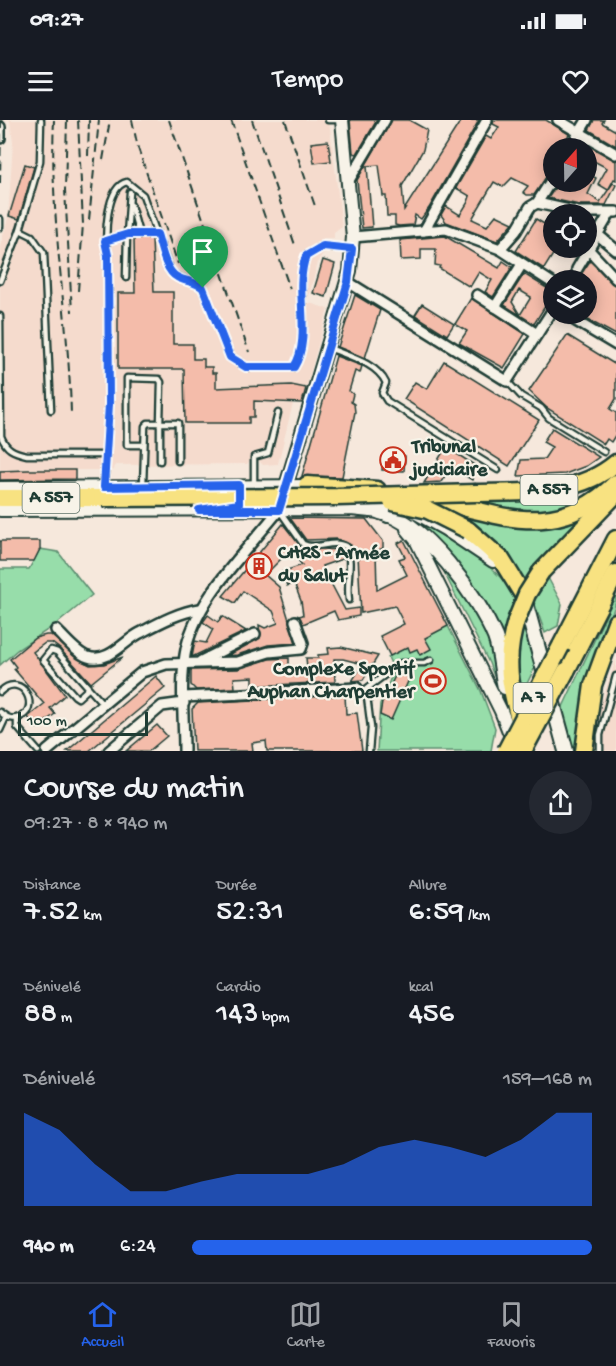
<!DOCTYPE html>
<html lang="fr">
<head>
<meta charset="utf-8">
<style>
  body { margin:0; font-family:"Gochi Hand",sans-serif; background:#242831; color:#f1f3f6; height:100vh; display:flex; flex-direction:column; font-size:22px; white-space:nowrap }
  * { box-sizing:border-box; margin:0 }
  p { font-size:20px; color:#9ea1a6 }
  .icon { flex:none; width:33px; height:33px; fill:none; stroke:currentColor; stroke-width:2; stroke-linecap:round; stroke-linejoin:round }
  .map { position:relative; height:631px; overflow:hidden }
  .drawer { display:flex; flex-direction:column; background:#171b24; flex:1 }
  .drawer>* { flex:none }
  .needle { width:39px; rotate:20deg }
  .tools { position:absolute; left:543px; top:18px; display:grid; gap:12px }
  .tools a { display:grid; place-items:center; width:54px; height:54px; border-radius:50%; background:#171b24; box-shadow:0 3px 15px #0003; font-size:30px }
  .scale { position:absolute; left:18px; bottom:15px; width:130px; box-sizing:border-box; padding-left:6px; border:3px solid #1f3d34; border-top:0; font-size:16px; line-height:21px; white-space:nowrap; color:#1f3d34; -webkit-text-stroke:4px #f7f3e8; paint-order:stroke }
  .pin { position:absolute; display:grid; place-items:center; width:51px; height:51px; color:#fff; margin:-62px -26px; border-radius:50% 50% 50% 0; rotate:-45deg; box-shadow:0 0 6px #0007 }
  .pin .icon { rotate:45deg }
  .round { display:grid; place-items:center; flex:none; width:63px; height:63px; border-radius:32px; background:#242831 }
  .overview { display:flex; align-items:center; justify-content:space-between; height:102px; padding:0 24px }
  h1 { font-size:33px; font-weight:600; line-height:45px }
  .stats { display:grid; grid-template-columns:repeat(3,1fr); gap:9px; height:102px; padding:6px 24px }
  .stats div { display:grid; align-content:center }
  .stats b { font-size:30px; font-weight:600 }
  .stats small { font-size:16px; font-weight:400 }
  .stats p { font-size:16px }
  .chart { height:168px; padding:12px 24px }
  .chart p { display:flex; justify-content:space-between }
  .chart svg { width:100%; height:108px; margin-top:6px; fill:#2563eb; opacity:.7 }
  ul { padding:0 24px; list-style:none; font-size:20px }
  li { display:grid; grid-template-columns:96px 72px 1fr; align-items:center; height:45px }
  li i { height:15px; border-radius:8px; background:#2563eb }
  .status { display:flex; justify-content:space-between; align-items:center; height:42px; padding:0 30px; background:#171b24; direction:ltr }
  .status svg { height:16px; fill:currentColor }
  header { display:flex; justify-content:space-between; align-items:center; height:78px; padding:0 24px; background:#171b24; font-size:27px; font-weight:600 }
  .tab-bar { display:flex; justify-content:space-around; align-items:center; height:84px; border-top:2px solid #363941; background:#171b24; font-size:16px; color:#9ea1a6 }
  .tab-bar a { display:grid; justify-items:center; gap:3px }
  .tab-bar .selected { color:#2563eb }
  .map>svg:first-child { display:block }
  .built { fill:#f5dbcd }
  .green { fill:#97ddaa; stroke:#5b8d6f; stroke-width:1.5 }
  .building { fill:#f4bcaa; stroke:#1f3d34; stroke-width:1.5; fill-rule:evenodd }
  .lines { fill:none; stroke-linecap:round; stroke-linejoin:round }
  .service-casing { stroke:#1f3d34; stroke-width:9 }
  .minor-casing { stroke:#1f3d34; stroke-width:14 }
  .tertiary-casing { stroke:#1f3d34; stroke-width:16 }
  .secondary-casing { stroke:#1f3d34; stroke-width:18 }
  .motorway-casing { stroke:#1f3d34; stroke-width:21 }
  .service { stroke:#f7f3e8; stroke-width:4.5 }
  .minor { stroke:#f7f3e8; stroke-width:9 }
  .tertiary { stroke:#f7f3e8; stroke-width:12 }
  .secondary { stroke:#f7f3e8; stroke-width:14 }
  .motorway { stroke:#f8e281; stroke-width:16 }
  .rail { stroke:#1f3d34; stroke-width:2; stroke-dasharray:9 4.5; stroke-linecap:butt }
  .motorway-bridge-casing { stroke:#1f3d34; stroke-width:21; stroke-linecap:butt }
  .motorway-bridge { stroke:#f8e281; stroke-width:16 }
  .route-casing { stroke:#fff; stroke-width:12 }
  .route { stroke:#2563eb; stroke-width:8 }
  .labels { text-anchor:middle; dominant-baseline:central; stroke-width:4.5; stroke-linejoin:round; paint-order:stroke }
  .shield { fill:#f7f3e8; stroke:#60746a; stroke-width:1.5 }
  .shield-label { font-size:18px; font-weight:bold; fill:#1f3d34 }
  .poi-label { font-size:20px; font-weight:bold; fill:#1f3d34; stroke:#f7f3e8; text-anchor:start }
</style>
</head>
<body>
<div class="status"><b>09:27</b><svg viewBox="0 0 49 12"><path d="M0 12V9h3v3zM5 12V6h3v6zM10 12V3h3v9zM15 12V0h3v12zM26 1h20v11H26zM47 4h2v5h-2z"/></svg></div>
<header><svg class="icon" aria-label="menu" viewBox="0 0 24 24"><path d="M4 6h16M4 12h16M4 18h16"/></svg>Tempo<svg class="icon" aria-label="heart" viewBox="0 0 24 24"><path d="M12 20l-8-8c-3-5 5-10 8-4 3-6 11-1 8 4z"/></svg></header>
<div class="map">
<svg width="616" height="631" viewBox="0 0 616 631">
  <rect width="100%" height="100%" fill="#f6e8dc"/>
  <filter id="ink" filterUnits="userSpaceOnUse"><feTurbulence type="fractalNoise" baseFrequency=".0167" numOctaves="2"/><feDisplacementMap in="SourceGraphic" scale="12" xChannelSelector="R" yChannelSelector="G"/><feConvolveMatrix kernelMatrix="1 2 1 2 8 2 1 2 1" color-interpolation-filters="sRGB"/></filter>
  <g filter="url(#ink)">
    <g class="built">
      <path d="M10,0H329L342,107L334,113V118H323V135L319,139L307,182L328,189L302,283H293L278,344L263,345L259,341L250,340L247,344L115,345L114,350H75V363H0V127L8,98L13,22Z"/>
      <path d="M616,540V631H592L598,592Z"/>
    </g>
    <g class="green">
      <path d="M577,376L586,380L540,394L461,382Z"/>
      <path d="M597,385L526,463C506,431 481,406 449,388L482,398Z"/>
      <path d="M406,394L483,440L518,475L503,521L472,467Z"/>
      <path d="M40,429L58,432L92,475L58,503L17,530L0,545V449H29Z"/>
      <path d="M437,438L469,476L492,521L508,592L489,543Z"/>
      <path d="M546,454L562,484L558,506L545,513L532,476Z"/>
      <path d="M616,474V482L584,580L575,631H569L561,591Z"/>
      <path d="M522,500L536,545L519,580L514,545Z"/>
      <path d="M448,506L481,571L495,608L491,631H377L380,584L394,550L388,537Z"/>
    </g>
    <g class="building">
      <path d="M350,0H377L357,34L353,33Z"/>
      <path d="M392,0H409L427,10L423,30L402,66L404,90L458,5L463,0H479L429,88L421,99L415,95L413,105L399,106L395,105V96H387L386,76H383L379,45L367,46L372,107L362,108L357,60Z"/>
      <path d="M494,0H546L569,14L563,25L554,28V46L534,75H527L523,72L528,66L512,58L503,67L494,62L472,99L487,106L496,95L513,103L497,121L446,102L441,95L446,86L460,95L468,82L470,76L456,68L486,16L491,19L499,7L493,4Z"/>
      <path d="M594,0H604L602,3L616,11V26L589,10Z"/>
      <path d="M328,21L331,41L314,43L311,23Z"/>
      <path d="M582,22L616,41V60L614,59L608,70L598,64L607,48L594,41L587,53L596,58L588,74L600,82L613,63L616,65L606,85H579L548,78L559,62L571,68L575,62H586V28H578Z"/>
      <path d="M25,44L34,47L19,99L9,96Z"/>
      <path d="M536,99L544,104L547,99L554,103V128H557L544,149L516,131Z"/>
      <path d="M445,116L499,148L503,141L512,147L493,177L485,172L492,160L479,152L470,167L439,148L440,146L435,145L436,129H421V139L401,140L400,120Z"/>
      <path d="M134,118H152L154,172H173V224H193V239H204V247H212V253H216V268L291,265L306,268L302,283L254,281V297H249V303H185L184,249H118V173H135Z"/>
      <path d="M323,140L335,144L326,177L313,173Z"/>
      <path d="M590,141L616,166V215L581,196L586,194V160H577Z"/>
      <path d="M524,154L550,170L545,178L549,180L534,204L504,185ZM519,170L531,177L520,195L512,182Z"/>
      <path d="M355,175L380,190L365,238L338,227Z"/>
      <path d="M471,178L525,214L504,248L459,223L467,211L455,204Z"/>
      <path d="M422,184L454,204L447,215L415,195Z"/>
      <path d="M567,215L616,245V279L610,289L616,293V314L611,322L607,319L604,324L547,288L529,271Z"/>
      <path d="M336,236L362,246L360,253L355,251L349,271L353,274L351,282L354,284L355,292L342,357L302,356Z"/>
      <path d="M444,241L539,300L509,346L404,279L415,262L427,269Z"/>
      <path d="M552,308L599,337L586,346L565,354L518,356L521,340L544,339L552,327L543,322Z"/>
      <path d="M446,327L479,348L472,360L451,347L441,362L424,363Z"/>
      <path d="M383,336H405L404,351L382,350Z"/>
      <path d="M28,350H75V359L0,360V351Z"/>
      <path d="M290,398L366,399L383,421V428L376,432L377,470L407,455L399,439L405,437L398,423L404,420L448,506L425,518L431,529L420,535L417,529L410,532L408,527L390,536L380,516L404,504L395,486L361,493L358,435L353,436L351,425L337,419L306,420Z"/>
      <path d="M283,404L302,428L343,430L345,438L322,446L345,490L359,488V496L338,500L334,491L303,504L299,496L303,495L301,481L294,463L287,466L282,452L302,445L290,430L265,455L279,467L296,523L268,525L237,535L227,536L260,518L259,505L265,508L278,503L273,491L243,471L235,483L223,476Z"/>
      <path d="M0,421H40V429L34,441H0Z"/>
      <path d="M208,495L218,502L222,496L246,511L192,537L195,521L206,523L213,509L203,502Z"/>
      <path d="M46,515H51L75,537L90,545L104,544L123,537L91,563L60,529L52,523H45L33,532L65,575L50,588L55,594L37,608L28,597L44,584L14,549L16,547L10,539L35,518Z"/>
      <path d="M341,527L378,536L363,560L352,561L363,544L343,539H334L335,562L253,566V557L234,558L235,568L196,570L191,565V550L238,549L269,539L289,538V547H307L306,538H318V535L329,534L328,528Z"/>
      <path d="M397,552L410,557L391,600L380,595L382,583Z"/>
      <path d="M156,556L165,568L89,631H67Z"/>
      <path d="M345,575L346,594L357,593L362,631H267L266,621L252,623L253,631H194L192,589L198,583Z"/>
      <path d="M157,605L167,616L149,631H126Z"/>
    </g>
    <g class="lines">
      <g class="service-casing">
        <g id="service">
          <path d="M328,0H340"/>
          <path d="M131,85L139,114"/>
          <path d="M0,99V107"/>
          <path d="M20,110L32,116L44,133L51,290"/>
          <path d="M105,121L127,114L130,72"/>
          <path d="M126,158L127,114H157"/>
          <path d="M0,161L20,110L40,41L41,0"/>
          <path d="M0,196L1,316C6,329 13,332 27,335H105"/>
          <path d="M329,228C348,236 377,243 386,263L382,273L387,281L498,350"/>
          <path d="M507,261L521,276L541,288L549,298L604,332"/>
          <path d="M160,341V303H178V341"/>
          <path d="M143,365L145,306L148,303H160L161,262L159,259L127,258V325H144"/>
          <path d="M254,365V337L268,333L278,293"/>
          <path d="M104,367L109,284L108,135C104,118 106,66 127,62L143,75L170,151C180,160 193,160 203,168L230,237L246,247H294C313,218 294,170 306,136L323,126L350,129"/>
          <path d="M279,390L303,424C318,431 332,418 347,427C353,445 346,461 349,480"/>
          <path d="M89,568L78,578L75,576L43,540L51,530L57,532L103,584"/>
          <path d="M0,572C23,549 43,592 17,598C10,600 5,596 0,592"/>
          <path d="M17,598V607L38,631"/>
          <path d="M0,610L6,597"/>
          <path d="M369,631L371,608L366,569L401,543H424L431,540"/>
          <path d="M600,631V615L616,556"/>
        </g>
      </g>
      <g class="minor-casing">
        <g id="minor">
          <path d="M558,0L616,34"/>
          <path d="M0,7V18"/>
          <path d="M570,28L587,0"/>
          <path d="M348,62L385,0"/>
          <path d="M537,83L554,56"/>
          <path d="M424,111L487,0"/>
          <path d="M598,115L616,130"/>
          <path d="M353,117L446,109L500,129L516,111L530,87L537,83L578,92H616"/>
          <path d="M500,129L554,164"/>
          <path d="M589,130L616,159"/>
          <path d="M577,149L610,93"/>
          <path d="M348,162L507,261L554,188"/>
          <path d="M477,175L537,214"/>
          <path d="M495,187L522,144"/>
          <path d="M564,194L616,225"/>
          <path d="M56,510C65,518 76,533 88,537C108,544 124,521 140,513C159,503 179,492 200,489"/>
          <path d="M201,541L255,514"/>
          <path d="M184,577L357,568"/>
          <path d="M47,631L142,552L166,544L238,542L269,532L301,529L303,523L295,501"/>
          <path d="M109,631L162,586L184,583"/>
          <path d="M184,631C184,600 180,566 185,535C193,481 246,432 279,390"/>
        </g>
      </g>
      <g class="tertiary-casing">
        <g id="tertiary">
          <path d="M0,368L313,366"/>
          <path d="M285,369L350,151L353,117L342,0"/>
          <path d="M0,390L351,389L380,392L388,396"/>
          <path d="M411,390L445,409L493,441"/>
          <path d="M407,409L416,420L501,591L514,624"/>
        </g>
      </g>
      <g class="secondary-casing">
        <g id="secondary">
          <path d="M380,392C423,400 479,478 495,517C501,533 501,551 505,567"/>
          <path d="M523,474L566,631"/>
        </g>
      </g>
      <g class="motorway-casing">
        <g id="motorway">
          <path d="M307,365L377,370"/>
          <path d="M476,373C524,372 577,376 616,343"/>
          <path d="M420,377C494,391 552,426 616,363"/>
          <path d="M0,378H102"/>
          <path d="M468,410L501,439L522,473"/>
          <path d="M541,452L616,374"/>
          <path d="M516,501C503,543 511,570 522,610"/>
          <path d="M561,526L616,419"/>
          <path d="M566,551L616,453"/>
          <path d="M584,631L593,565L616,502"/>
        </g>
      </g>
      <use href="#service" class="service"/>
      <use href="#minor" class="minor"/>
      <use href="#tertiary" class="tertiary"/>
      <use href="#secondary" class="secondary"/>
      <use href="#motorway" class="motorway"/>
      <g class="rail">
        <path d="M54,0C49,99 69,197 71,295"/>
        <path d="M67,0L65,70L72,192"/>
        <path d="M132,0L138,28L178,144"/>
        <path d="M169,0L249,232"/>
        <path d="M231,0L290,169"/>
        <path d="M252,0L295,125"/>
        <path d="M285,0L315,86"/>
        <path d="M88,36L89,0"/>
        <path d="M103,40L110,0"/>
        <path d="M0,63L1,0"/>
        <path d="M89,100L99,0"/>
        <path d="M78,171L83,104L78,0"/>
      </g>
      <g class="motorway-bridge-casing">
        <g id="motorway-bridge">
          <path d="M102,378L337,377L476,373"/>
          <path d="M392,382L428,390L468,410"/>
          <path d="M516,501L527,474L541,452"/>
          <path d="M506,631L561,526"/>
          <path d="M523,631L566,551"/>
        </g>
      </g>
      <use href="#motorway-bridge" class="motorway-bridge"/>
    </g>
  </g>
  <g class="lines" filter="url(#ink)">
    <g class="route-casing">
      <path id="route" d="M128,114H157C161,126 165,151 177,157C186,162 195,161 203,168L230,237L246,247H294C313,217 293,170 306,136L323,126L352,129L348,162L279,390H199L239,384V365L104,367L109,284L108,135L105,121Z"/>
    </g>
    <use href="#route" class="route"/>
  </g>
  <defs>
    <g id="civic-ring" transform="scale(1.35)"><circle r="9.5" fill="#f7f3e8" stroke="#c8321e" stroke-width="1.5"/><path d="M-.6-6.5H3V-4.5H.6V-3L4-1V1h2V6H-6V1h2V-1L-.6-3ZM-1.2 2.5V6h2.4V2.5Z" fill="#c8321e"/></g>
    <g id="building-ring" transform="scale(1.35)"><circle r="9.5" fill="#f7f3e8" stroke="#c8321e" stroke-width="1.5"/><path d="M-4-6H4V6H1V3H-1V6H-4ZM-2.5-4.3h1.7v1.8h-1.7ZM.8-4.3h1.7v1.8H.8ZM-2.5-1h1.7V.8h-1.7ZM.8-1h1.7V.8H.8Z" fill="#c8321e"/></g>
    <g id="stadium-ring" transform="scale(1.35)"><circle r="9.5" fill="#f7f3e8" stroke="#c8321e" stroke-width="1.5"/><path d="M0-5a6.5 5 0 1 0 0 10a6.5 5 0 1 0 0-10ZM-3.5-1.8h7v3.6h-7Z" fill="#c8321e"/></g>
  </defs>
  <g fill-rule="evenodd">
    <use href="#civic-ring" x="393" y="340"/>
    <use href="#building-ring" x="259" y="446"/>
    <use href="#stadium-ring" x="433" y="561"/>
  </g>
  <g class="labels">
    <g class="shield">
      <rect x="520.5" y="355" width="57" height="30" rx="4.5"/>
      <rect x="22.5" y="363" width="57" height="30" rx="4.5"/>
      <rect x="513.5" y="563" width="39" height="30" rx="4.5"/>
    </g>
    <g class="shield-label">
      <text x="549" y="370">A 557</text>
      <text x="51" y="378">A 557</text>
      <text x="533" y="578">A 7</text>
    </g>
    <g class="poi-label">
      <text x="412" y="328">Tribunal<tspan x="412" dy="23">judiciaire</tspan></text>
      <text x="278" y="434">CHRS - Armée<tspan x="278" dy="23">du Salut</tspan></text>
      <text x="414" y="550" text-anchor="end">Complexe Sportif<tspan x="414" dy="23">Auphan Charpentier</tspan></text>
    </g>
  </g>
</svg>
<div class="tools">
<a><svg class="needle" viewBox="-14 -14 28 28"><path d="M0-13l5 13h-10z" fill="#e53935"/><path d="M0 13l5-13h-10z" fill="#9ea1a6"/></svg></a>
<a><svg class="icon" aria-label="locate" viewBox="0 0 24 24"><circle cx="12" cy="12" r="6"/><path d="M12 2v4M12 18v4M2 12h4M18 12h4"/></svg></a>
<a><svg class="icon" aria-label="layers" viewBox="0 0 24 24"><path d="M12 4l9 5-9 5-9-5zM3 14l9 5 9-5"/></svg></a>
</div>
<div class="scale">100 m</div>
<div class="pin" style="left:203px;top:168px;background:#1e9e55"><svg class="icon" aria-label="arrive" viewBox="0 0 24 24"><path d="M6 21V4h12l-3 4 3 4H6"/></svg></div>
</div>
<section class="drawer">
<div class="overview"><div><h1>Course du matin</h1><p>09:27 · 8 × 940 m</p></div><a class="round"><svg class="icon" aria-label="share" viewBox="0 0 24 24"><path d="M12 15V3M7 8l5-5 5 5M5 13v7h14v-7"/></svg></a></div>
<div class="stats">
<div><p>Distance</p><b>7.52<small> km</small></b></div>
<div><p>Durée</p><b>52:31</b></div>
<div><p>Allure</p><b>6:59<small> /km</small></b></div>
</div>
<div class="stats">
<div><p>Dénivelé</p><b>88<small> m</small></b></div>
<div><p>Cardio</p><b>143<small> bpm</small></b></div>
<div><p>kcal</p><b>456</b></div>
</div>
<div class="chart"><p><span>Dénivelé</span>159–168 m</p>
<svg viewBox="0 0 160 44" preserveAspectRatio="none"><path d="M0 44V6L10 13L20 27L30 38L40 38L50 34L60 31L70 31L80 31L90 27L100 20L110 17L120 20L130 24L140 17L150 6L160 6V44z"/></svg>
</div>
<ul>
<li><b>940 m</b>6:24<i style="width:100%"></i></li>
</ul>
</section>
<nav class="tab-bar">
<a class="selected"><svg class="icon" aria-label="home" viewBox="0 0 24 24"><path d="M3 11l9-7 9 7M6 9v11h12V9"/></svg>Accueil</a>
<a><svg class="icon" aria-label="map" viewBox="0 0 24 24"><path d="M3 6l6-2 6 2 6-2v14l-6 2-6-2-6 2zM9 4v14M15 6v14"/></svg>Carte</a>
<a><svg class="icon" aria-label="saved" viewBox="0 0 24 24"><path d="M7 4h10v16l-5-4-5 4z"/></svg>Favoris</a>
</nav>
</body>
</html>
